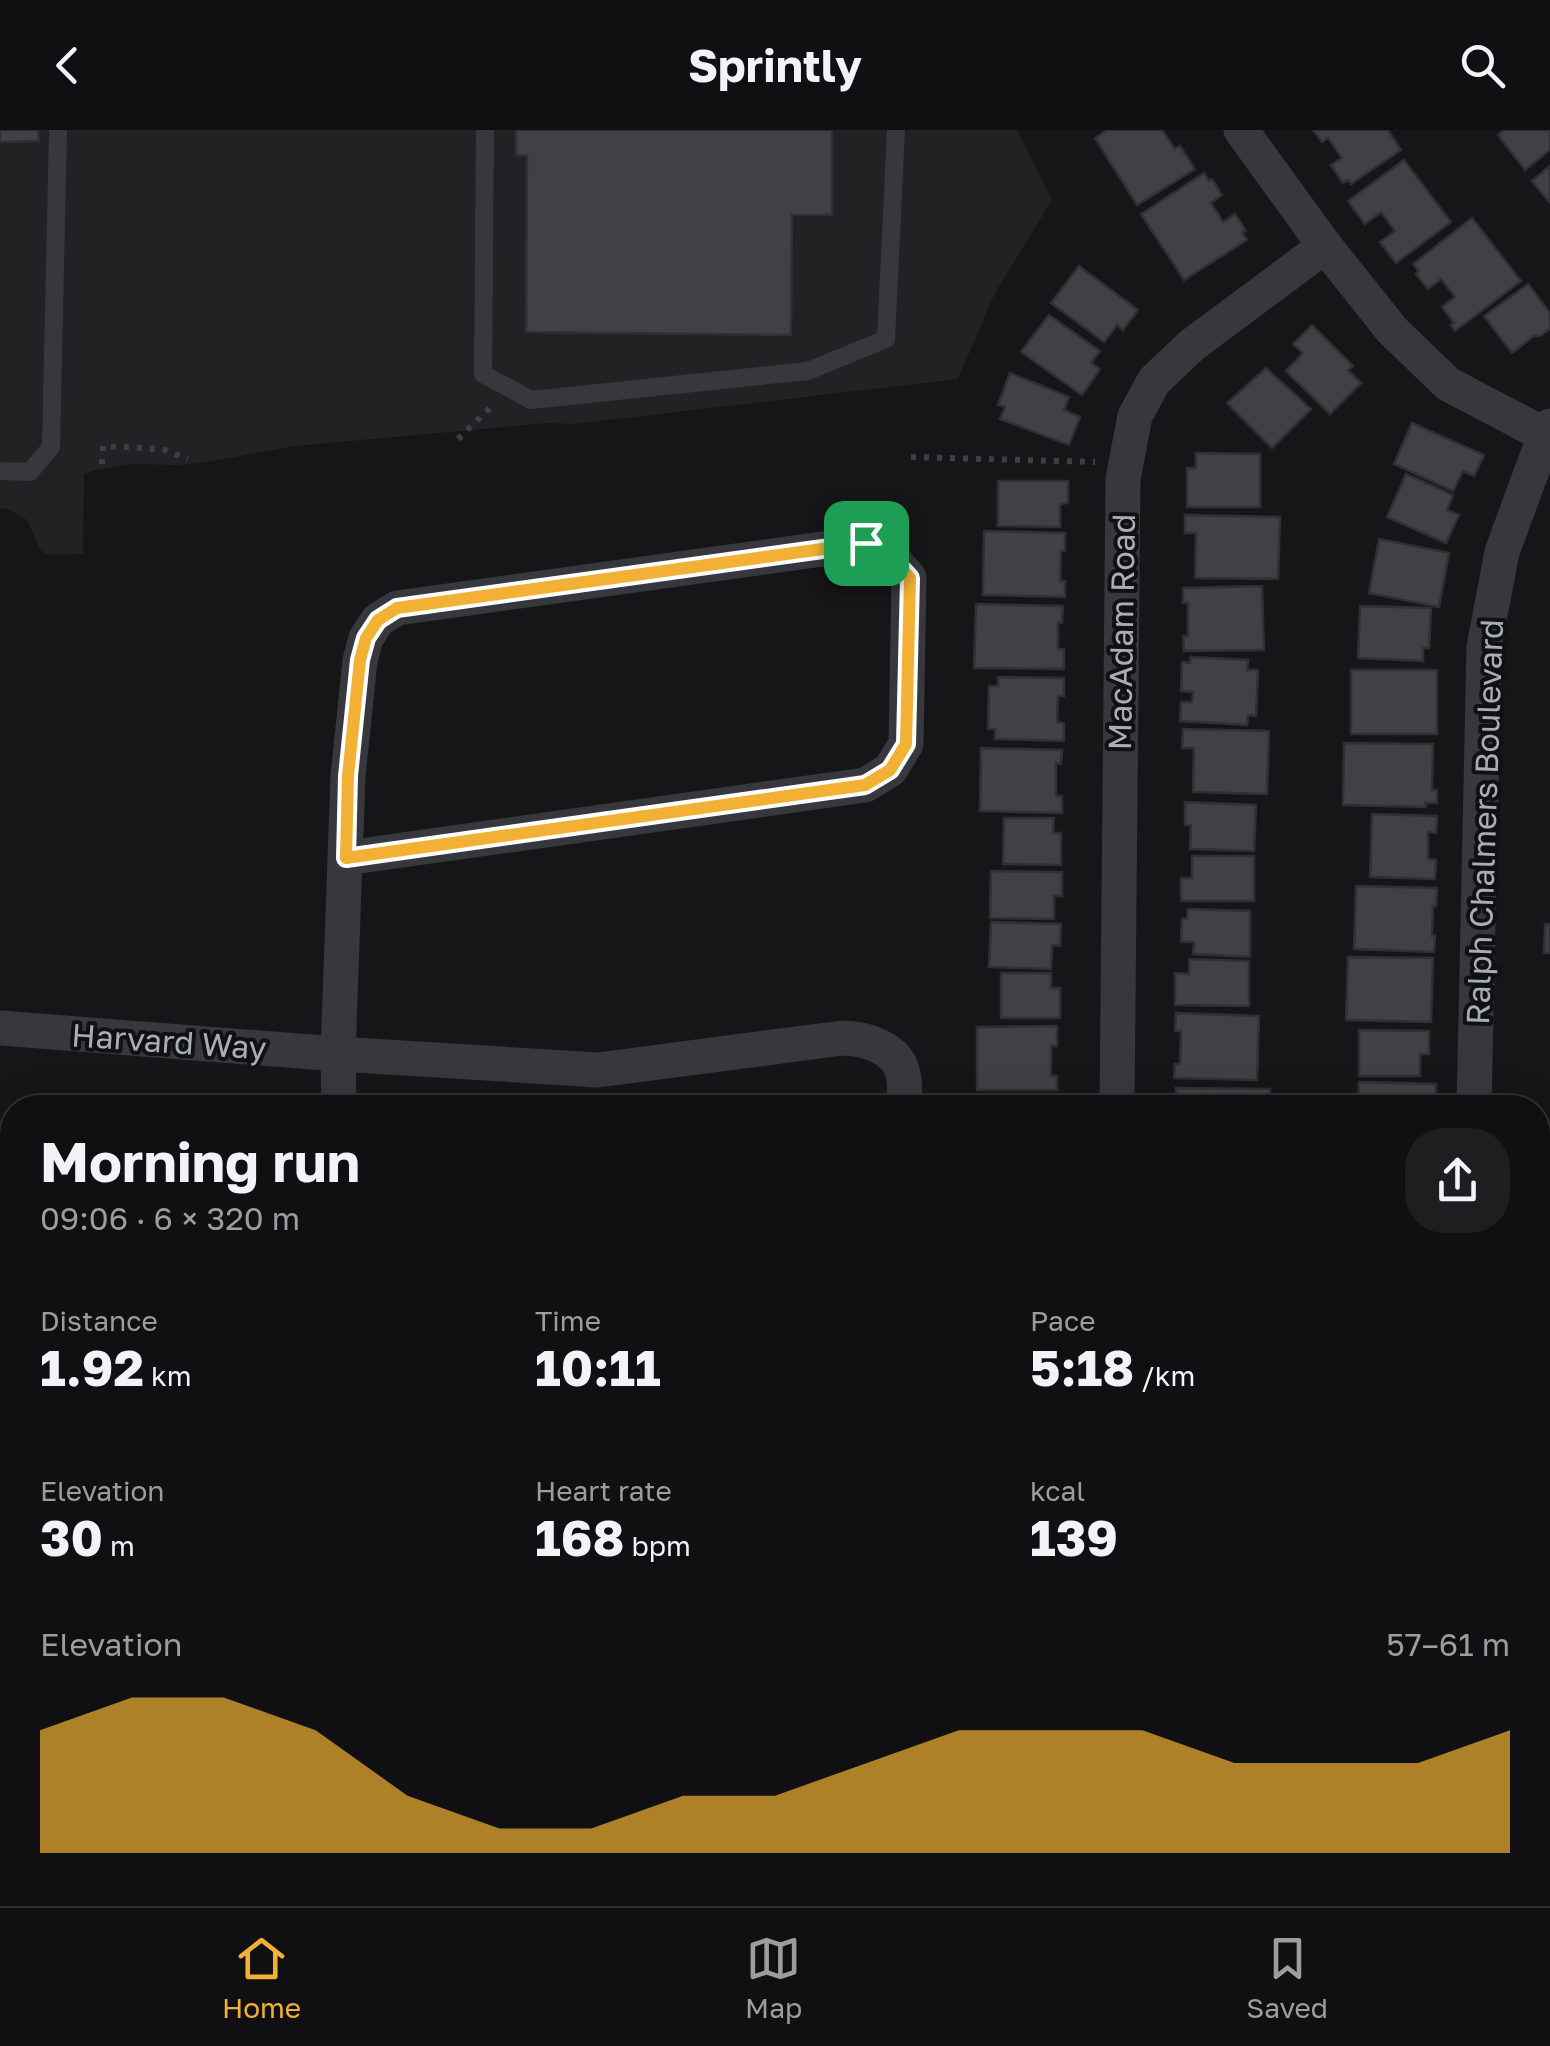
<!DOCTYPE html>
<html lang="en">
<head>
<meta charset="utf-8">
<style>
  body { margin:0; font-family:"Golos Text",sans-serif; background:#1e1e20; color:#f1f3f6; height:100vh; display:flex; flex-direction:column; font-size:38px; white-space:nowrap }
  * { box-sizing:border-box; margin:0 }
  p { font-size:32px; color:#9c9d9f }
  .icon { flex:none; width:55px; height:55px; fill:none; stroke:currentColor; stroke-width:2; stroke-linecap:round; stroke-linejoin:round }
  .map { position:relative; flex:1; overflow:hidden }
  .sheet { position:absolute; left:0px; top:965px; width:1550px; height:812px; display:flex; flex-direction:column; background:#101012; border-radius:40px 40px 0 0; box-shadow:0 10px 40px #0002,0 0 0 2px #303032 }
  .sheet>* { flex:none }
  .pin { position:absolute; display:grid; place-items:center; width:85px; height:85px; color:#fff; margin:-42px; border-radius:20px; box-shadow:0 5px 15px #0006 }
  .round { display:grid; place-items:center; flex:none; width:105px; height:105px; border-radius:40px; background:#1e1e20 }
  .overview { display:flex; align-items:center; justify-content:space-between; height:170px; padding:0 40px }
  h1 { font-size:55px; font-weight:700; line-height:75px }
  .figures { display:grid; grid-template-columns:repeat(3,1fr); gap:15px; height:170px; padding:10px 40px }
  .figures div { display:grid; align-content:center }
  .figures b { font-size:50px; font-weight:700 }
  .figures small { font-size:28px; font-weight:400 }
  .figures p { font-size:28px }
  .chart { height:280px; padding:20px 40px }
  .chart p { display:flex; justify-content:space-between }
  .chart svg { width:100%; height:180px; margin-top:10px; fill:#f2b134; opacity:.7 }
  header { display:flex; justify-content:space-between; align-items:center; height:130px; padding:0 40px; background:#101012; font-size:45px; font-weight:700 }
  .menu { display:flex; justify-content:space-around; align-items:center; height:140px; border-top:2px solid #303032; background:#101012; font-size:28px; color:#9c9d9f }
  .menu a { display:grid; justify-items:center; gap:5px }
  .menu .current { color:#f2b134 }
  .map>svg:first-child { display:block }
  .built { fill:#222225 }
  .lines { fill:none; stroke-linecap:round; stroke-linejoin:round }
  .stream { stroke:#2c353c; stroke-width:10 }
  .building { fill:#404145; stroke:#303034; stroke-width:2.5 }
  .path { stroke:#3d3f44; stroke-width:6; stroke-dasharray:5 8; stroke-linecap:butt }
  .lane { stroke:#37383d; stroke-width:18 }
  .street { stroke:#37383d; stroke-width:35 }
  .primary { stroke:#53555c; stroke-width:55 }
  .route-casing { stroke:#fff; stroke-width:20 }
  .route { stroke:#f2b134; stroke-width:12 }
  .labels { text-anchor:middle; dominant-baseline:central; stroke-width:8; stroke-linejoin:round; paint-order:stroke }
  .street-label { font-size:32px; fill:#a8adb8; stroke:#111113 }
</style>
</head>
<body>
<header><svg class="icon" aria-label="back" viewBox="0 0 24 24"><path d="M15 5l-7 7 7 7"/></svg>Sprintly<svg class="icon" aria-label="search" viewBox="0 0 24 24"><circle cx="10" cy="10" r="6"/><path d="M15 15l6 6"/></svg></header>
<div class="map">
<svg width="1550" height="1776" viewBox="0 0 1550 1776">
  <rect width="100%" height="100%" fill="#161618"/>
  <g class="built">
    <path d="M0,0H1017L1052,70L995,163L958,249L574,294L547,293L295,316L201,333L176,335L132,334L95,340L84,344L83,424L51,425L44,423L40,419L27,390L10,380L0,378Z"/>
    <path d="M0,1233H12V1765H179L180,1776H0Z"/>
  </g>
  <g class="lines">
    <g class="stream">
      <path d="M0,1224L12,1223"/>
      <path d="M183,1765L187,1776"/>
    </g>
  </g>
  <g class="building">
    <path d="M0,0H38L39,11L0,12Z"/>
    <path d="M516,0H832V85H792L791,205L526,202L527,26L516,25Z"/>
    <path d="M1107,0H1162L1175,19L1180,16L1195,39L1137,75L1095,8Z"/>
    <path d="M1313,0H1388L1401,20L1351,54L1348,50L1343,53L1331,35L1342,28L1328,8L1322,12Z"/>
    <path d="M1504,0H1550V20L1525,40L1498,5Z"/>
    <path d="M1404,30L1451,92L1396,133L1380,112L1395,101L1381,82L1365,94L1348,71Z"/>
    <path d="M1550,36V73L1532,51Z"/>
    <path d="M1204,43L1209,51L1212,49L1222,65L1211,73L1223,92L1235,84L1246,101L1242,103L1247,110L1184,150L1141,84Z"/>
    <path d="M1472,88L1521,151L1455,201L1451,195L1454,193L1442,177L1455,167L1441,149L1428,159L1416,144L1419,141L1413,134Z"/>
    <path d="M1079,136L1138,180L1123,200L1117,195L1104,212L1051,173Z"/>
    <path d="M1528,154L1550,183V199L1540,206H1534L1512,223L1484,186Z"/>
    <path d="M1049,185L1100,221L1091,233L1100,239L1082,265L1021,222Z"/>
    <path d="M1312,195L1353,236L1348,240L1361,253L1330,284L1286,241L1303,223L1293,214Z"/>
    <path d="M1266,238L1311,279L1272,318L1227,273Z"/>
    <path d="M1010,243L1069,267L1064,280L1080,287L1069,315L1000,289L1005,277L998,275Z"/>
    <path d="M1412,293L1484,325L1474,346L1463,341L1453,361L1394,334Z"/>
    <path d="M1196,323L1260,324V377H1187V338H1196Z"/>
    <path d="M1406,344L1453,365L1447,380L1459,385L1446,413L1387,387Z"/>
    <path d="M998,351H1068V373L1060,374V397L998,396Z"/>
    <path d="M1185,385L1280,387L1278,449L1195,448L1196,403H1185Z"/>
    <path d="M984,401L1065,403V421H1061L1060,451H1065V467L983,465Z"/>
    <path d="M1379,409L1449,423L1439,477L1369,463Z"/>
    <path d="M1262,456L1264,520L1184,521L1183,506H1188V473H1183V458Z"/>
    <path d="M976,474L1063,476L1062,493L1058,492V519H1064V539L974,538Z"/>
    <path d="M1360,476L1431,478L1429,518H1423V531L1358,528Z"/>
    <path d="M1191,527L1248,530L1247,540H1258L1256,586L1248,585L1247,595L1180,591L1181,572H1192L1193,562L1181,561L1182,532L1190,533Z"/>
    <rect x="1351" y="540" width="86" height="64"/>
    <path d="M998,547L1064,548V566H1058L1057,592L1064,593V611L995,609V599H988L989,556H998Z"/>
    <path d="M1183,599L1269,601L1267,664L1193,662L1194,618H1182Z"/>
    <path d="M1344,613L1433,614L1432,660H1437V673H1425L1426,677L1343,675Z"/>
    <path d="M981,618L1062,620L1061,634L1056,633V666H1062V683L980,681Z"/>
    <path d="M1185,672L1256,675L1254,721L1190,719L1191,695H1185Z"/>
    <path d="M1372,684L1437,686L1436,703L1428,702V729L1436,730L1435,749L1370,747Z"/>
    <path d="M1004,688H1054L1053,703H1061V735L1003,734Z"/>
    <path d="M1192,726H1254V771H1181V748H1192Z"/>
    <path d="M991,741L1062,742V766H1054V789L990,788Z"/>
    <path d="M1356,756L1437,758L1436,776H1433L1432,806H1435L1434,822L1354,819Z"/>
    <path d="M1188,779L1250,781V827L1193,824L1194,812H1181L1182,789H1187Z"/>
    <path d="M991,792L1061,794L1060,816L1052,815L1051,839L989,837Z"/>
    <path d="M1545,794H1550V823H1544Z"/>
    <path d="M1348,827L1433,828L1431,892L1346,890Z"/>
    <path d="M1189,829L1249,831V876L1175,875V843L1189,844Z"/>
    <path d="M1001,843H1051V858H1060V888H1001Z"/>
    <path d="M1176,883L1259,886L1257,950L1174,948L1175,934H1180L1181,901H1175Z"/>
    <path d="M1057,896V916H1051V946H1057V960H977V897Z"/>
    <path d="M1359,900L1429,901V924H1420V946H1359Z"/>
    <path d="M1359,952L1436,954L1435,978H1358Z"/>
    <path d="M1176,958L1270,959V978H1180V972H1176Z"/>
    <path d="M990,968L1058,969L1057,978H990Z"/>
    <path d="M379,1765H547L548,1773L517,1776H380Z"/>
  </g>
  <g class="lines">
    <g class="path">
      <path d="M458,309L493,275"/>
      <path d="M911,327L1095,332"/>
      <path d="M102,334L103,316L162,319L188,329"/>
      <path d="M1239,1776L1294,1765"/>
    </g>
    <g class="lane">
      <path d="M485,0L483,244L531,270L808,241L886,209L896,0"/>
      <path d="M0,341L30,342L51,317L58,0"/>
      <path d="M0,1289L12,1290"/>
      <path d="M0,1417L12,1419"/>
      <path d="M0,1649H12"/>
      <path d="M0,1707L12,1702"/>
      <path d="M0,1737L12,1736"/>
      <path d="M110,1765V1776"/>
      <path d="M79,1776V1765"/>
    </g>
    <g class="street">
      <path d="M1241,0L1325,116L1392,200L1448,254L1545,305"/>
      <path d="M0,898L338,924L598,940L842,908C865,908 898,918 903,944C906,954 904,967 903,978"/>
      <path d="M339,978L338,924L348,646L360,531L366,508L378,490L397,478L866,413L890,425L909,448L906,614L890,640L865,655L346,728"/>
      <path d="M1117,978L1123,349L1135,286L1154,251L1192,215L1325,116"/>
      <path d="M1474,978L1484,517L1502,422L1545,305L1550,296"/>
      <path d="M1538,1669L1550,1743"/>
      <path d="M345,1765L346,1776"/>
    </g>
    <path class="primary" d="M1483,1776L1534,1765"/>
  </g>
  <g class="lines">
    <g class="route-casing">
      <path id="route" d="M866,413L890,426L910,448L906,614L890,640L865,655L346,728L348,646L360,530L366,508L378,490L397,478Z"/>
    </g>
    <use href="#route" class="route"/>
  </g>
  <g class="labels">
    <g class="street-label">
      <text transform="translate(1121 502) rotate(-89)">MacAdam Road</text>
      <text transform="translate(1484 692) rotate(-88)">Ralph Chalmers Boulevard</text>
      <text transform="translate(169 911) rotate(4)">Harvard Way</text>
    </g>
  </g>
</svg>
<div class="pin" style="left:866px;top:413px;background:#1e9e55"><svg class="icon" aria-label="arrive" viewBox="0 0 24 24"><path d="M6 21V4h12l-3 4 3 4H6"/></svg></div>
<section class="sheet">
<div class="overview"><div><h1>Morning run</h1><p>09:06 · 6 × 320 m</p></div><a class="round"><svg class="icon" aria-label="share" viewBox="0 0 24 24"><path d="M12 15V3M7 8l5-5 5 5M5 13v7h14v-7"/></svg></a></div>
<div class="figures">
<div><p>Distance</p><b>1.92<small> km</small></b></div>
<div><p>Time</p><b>10:11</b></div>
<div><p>Pace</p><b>5:18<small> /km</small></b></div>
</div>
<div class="figures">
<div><p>Elevation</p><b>30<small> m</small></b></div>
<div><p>Heart rate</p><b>168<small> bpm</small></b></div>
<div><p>kcal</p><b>139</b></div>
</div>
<div class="chart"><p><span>Elevation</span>57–61 m</p>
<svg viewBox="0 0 160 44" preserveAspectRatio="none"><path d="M0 44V14L10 6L20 6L30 14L40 30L50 38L60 38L70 30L80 30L90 22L100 14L110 14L120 14L130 22L140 22L150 22L160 14V44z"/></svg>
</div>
</section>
</div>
<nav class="menu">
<a class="current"><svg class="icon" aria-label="home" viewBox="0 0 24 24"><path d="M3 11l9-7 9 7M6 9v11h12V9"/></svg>Home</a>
<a><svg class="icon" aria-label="map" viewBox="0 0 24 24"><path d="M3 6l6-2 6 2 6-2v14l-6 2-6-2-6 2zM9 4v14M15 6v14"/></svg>Map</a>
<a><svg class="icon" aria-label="saved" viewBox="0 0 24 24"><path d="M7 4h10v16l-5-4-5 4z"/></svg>Saved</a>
</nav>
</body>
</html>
